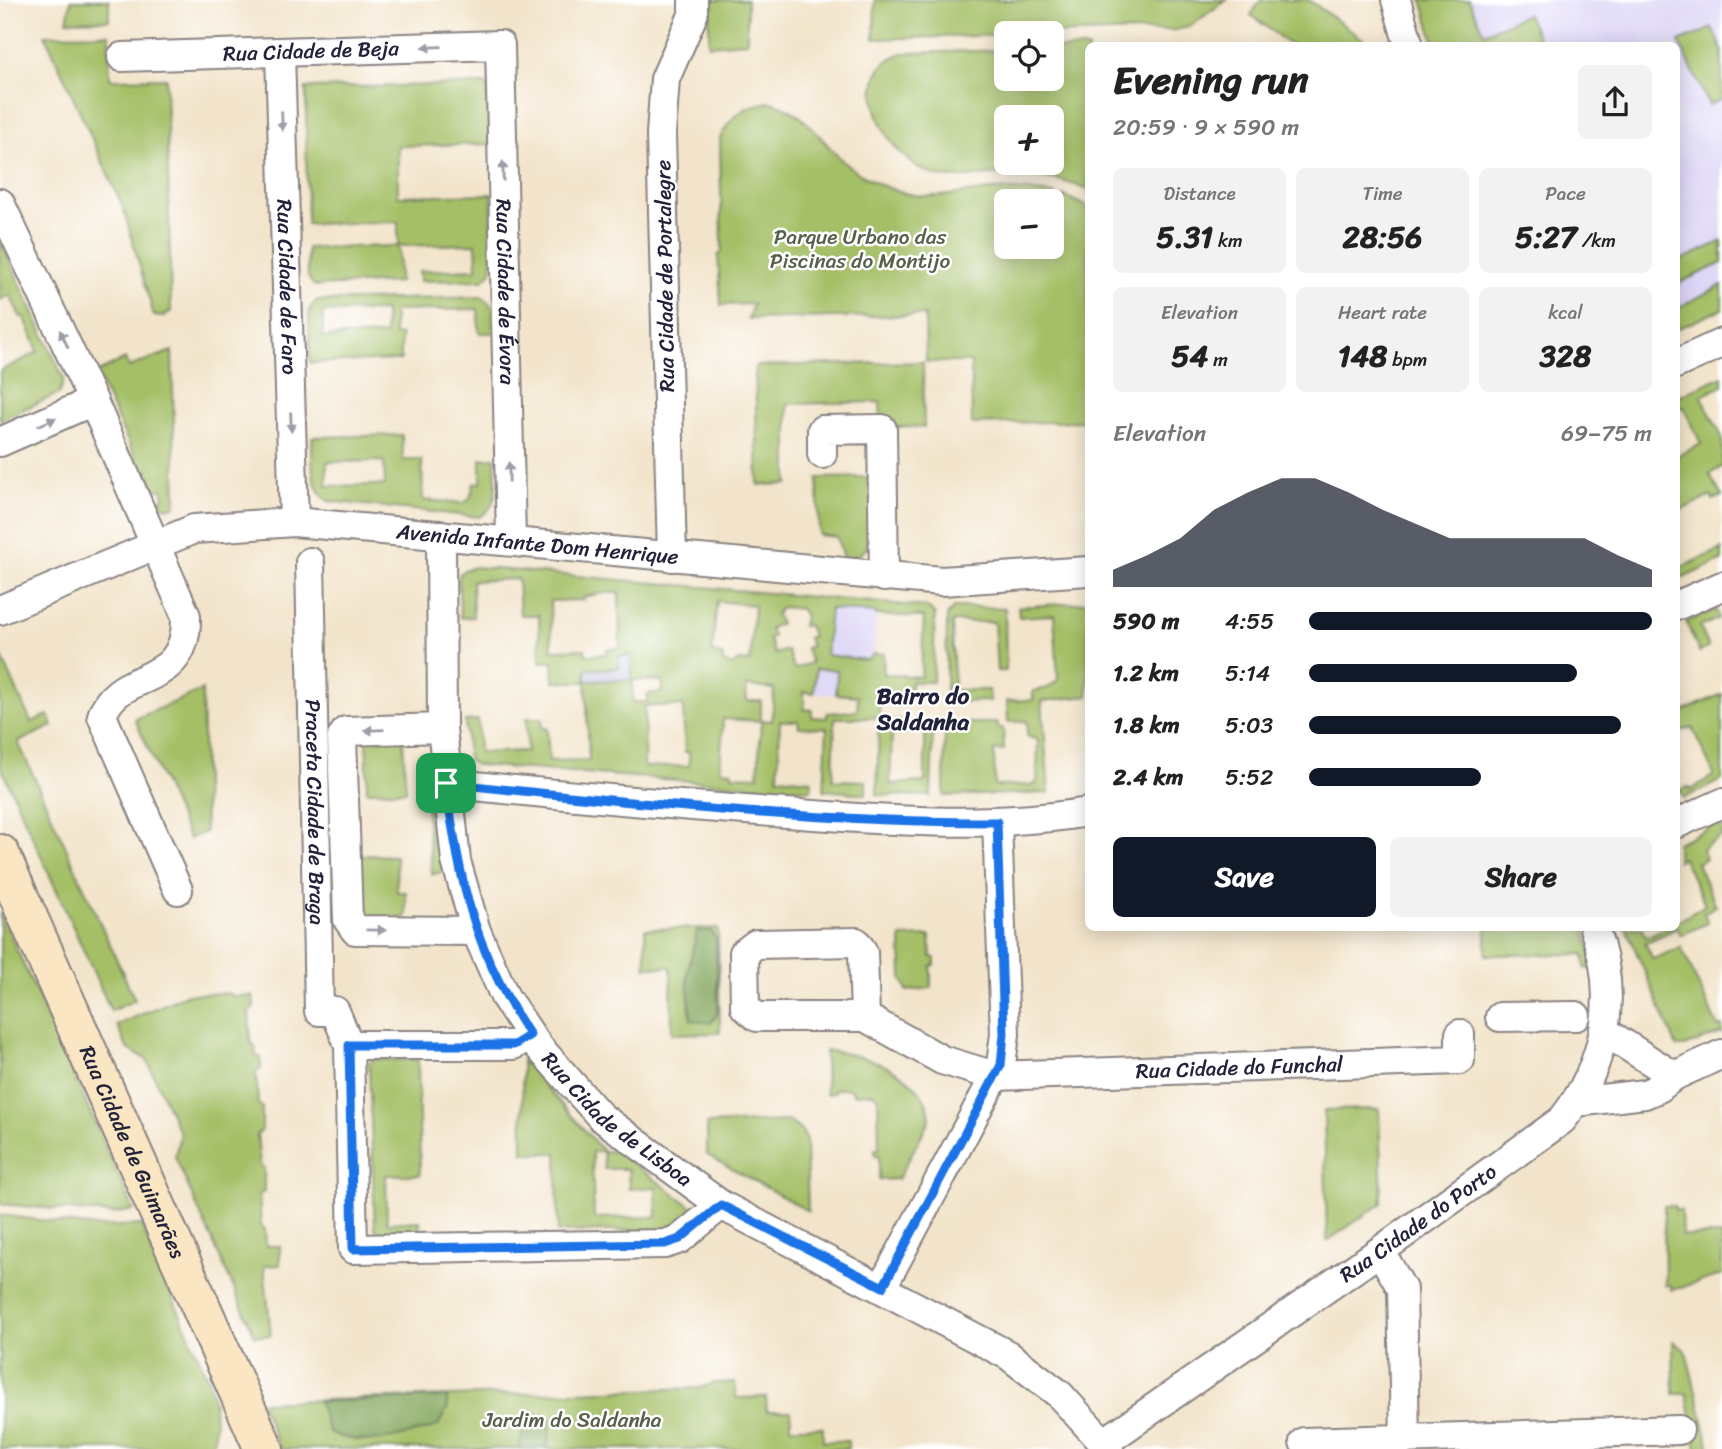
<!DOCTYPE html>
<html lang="en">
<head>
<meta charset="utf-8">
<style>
  body { margin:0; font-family:Sriracha,sans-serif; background:#f2f2f2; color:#222; height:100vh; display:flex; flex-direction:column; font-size:26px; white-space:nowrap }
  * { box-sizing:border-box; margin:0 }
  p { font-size:23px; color:#767676 }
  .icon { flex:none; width:38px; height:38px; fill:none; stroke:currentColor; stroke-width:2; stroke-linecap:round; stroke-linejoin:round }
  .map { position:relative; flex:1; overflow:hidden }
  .panel { position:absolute; left:1085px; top:42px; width:595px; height:889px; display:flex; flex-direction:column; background:#fff; border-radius:10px; box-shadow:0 4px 18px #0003 }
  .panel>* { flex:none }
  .buttons { position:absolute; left:994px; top:21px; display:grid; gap:14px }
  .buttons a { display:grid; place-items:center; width:70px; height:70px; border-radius:10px; background:#fff; box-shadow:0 4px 18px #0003; font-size:35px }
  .pin { position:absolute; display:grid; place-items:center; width:60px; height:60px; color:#fff; margin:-30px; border-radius:14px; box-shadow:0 4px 10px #0006 }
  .round { display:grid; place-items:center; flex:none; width:74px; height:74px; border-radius:10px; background:#f2f2f2 }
  .summary { display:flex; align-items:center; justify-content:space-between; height:119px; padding:0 28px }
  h1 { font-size:38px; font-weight:800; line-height:52px }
  .stats { display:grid; grid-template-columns:repeat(3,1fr); gap:10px; height:119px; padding:7px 28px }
  .stats div { display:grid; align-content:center; border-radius:10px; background:#f2f2f2; text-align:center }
  .stats b { font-size:30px; font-weight:800 }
  .stats small { font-size:19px; font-weight:400 }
  .stats p { font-size:19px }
  .chart { height:196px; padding:14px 28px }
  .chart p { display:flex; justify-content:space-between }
  .chart svg { width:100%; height:126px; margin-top:7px; fill:#111827; opacity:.7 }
  .primary-button { display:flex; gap:14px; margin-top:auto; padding:14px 28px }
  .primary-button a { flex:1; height:80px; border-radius:10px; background:#111827; color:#fff; font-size:28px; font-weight:800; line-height:80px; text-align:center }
  .primary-button a+a { background:#f2f2f2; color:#222 }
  ul { padding:0 28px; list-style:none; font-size:23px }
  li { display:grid; grid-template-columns:112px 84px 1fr; align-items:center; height:52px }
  li i { height:18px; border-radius:9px; background:#111827 }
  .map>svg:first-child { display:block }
  .built { fill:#ddd5f6 }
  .industrial { fill:#c2c1dc }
  .green { fill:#a4bf66; stroke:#637050; stroke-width:2; fill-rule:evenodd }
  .forest { fill:#83a65b; stroke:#52644b; stroke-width:2 }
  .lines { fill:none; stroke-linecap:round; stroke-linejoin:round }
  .street-casing { stroke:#8a8382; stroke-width:32 }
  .secondary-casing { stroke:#8a8382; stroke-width:42 }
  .street { stroke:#fff; stroke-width:28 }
  .secondary { stroke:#fbe6c4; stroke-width:38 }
  .oneway { fill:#9c9ca7 }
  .route-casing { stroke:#fff; stroke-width:14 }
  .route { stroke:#1a73e8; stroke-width:9 }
  .labels { text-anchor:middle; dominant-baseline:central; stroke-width:5; stroke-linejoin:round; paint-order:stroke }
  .street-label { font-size:21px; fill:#22223b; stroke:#fff }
  .park-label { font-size:21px; fill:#56614c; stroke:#fff }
  .neighbourhood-label { font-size:23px; font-weight:bold; fill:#22223b; stroke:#fff }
</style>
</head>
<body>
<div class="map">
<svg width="1722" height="1449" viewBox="0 0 1722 1449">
  <rect width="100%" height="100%" fill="#fff"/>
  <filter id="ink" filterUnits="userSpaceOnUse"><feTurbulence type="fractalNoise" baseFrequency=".0143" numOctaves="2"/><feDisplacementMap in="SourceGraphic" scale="14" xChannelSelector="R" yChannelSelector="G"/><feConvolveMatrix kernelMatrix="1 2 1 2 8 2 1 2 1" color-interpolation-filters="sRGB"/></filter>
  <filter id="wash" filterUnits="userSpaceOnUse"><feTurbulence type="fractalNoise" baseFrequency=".00686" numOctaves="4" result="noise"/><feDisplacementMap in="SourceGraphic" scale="28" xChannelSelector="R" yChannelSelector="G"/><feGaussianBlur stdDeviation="1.57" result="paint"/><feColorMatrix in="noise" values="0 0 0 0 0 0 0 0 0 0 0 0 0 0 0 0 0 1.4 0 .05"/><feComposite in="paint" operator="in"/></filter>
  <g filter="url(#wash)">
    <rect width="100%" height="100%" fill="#f2e4ca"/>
    <g class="built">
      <path d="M1422,0H1722V309L1677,329L1676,46L1435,45Z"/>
      <path d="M821,600L877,605L871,697L814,693Z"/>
    </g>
    <path class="industrial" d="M618,655H631L632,680L586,682V669L618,668Z"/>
    <g class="green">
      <path d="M71,0H109V20L67,21Z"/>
      <path d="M709,0H747V42L709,45Z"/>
      <path d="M875,0H1226L1192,25L1176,30L874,39Z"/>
      <path d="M1261,0H1309L1364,40L1360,45H1290L1251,15Z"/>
      <path d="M1422,0H1469L1484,33L1527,14L1541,45H1435Z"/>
      <path d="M1712,28L1722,50V99L1709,105L1679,42Z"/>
      <path d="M109,34L110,79L166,78L171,311L164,317L154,316L123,207L45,35Z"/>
      <path d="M1088,48V190C1056,176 1023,173 988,175C976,176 963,178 950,178C908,175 871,128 874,87C876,68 886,58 903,53L1006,50V79H1052V49ZM1006,117H1052V163H1006Z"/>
      <path d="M487,84L490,144L398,146V196L492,194V271L483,280L420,281L419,271L477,269L476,244L399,246V282L314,286L308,277L307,248L398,246V222L307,224L306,88Z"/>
      <path d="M771,102C812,111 825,155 865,177C917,205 937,196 990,190C1012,188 1033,192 1055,194L1052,205V201H1006V247H1052V221L1062,223L1059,220L1064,196L1088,207V421L972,424L971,362H926L925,315L748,319L753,304L721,305L718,256L722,251L720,138C731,115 745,105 771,102Z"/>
      <path d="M0,240L64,379L60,393L0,420V371L38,352L25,318L20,316L10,295L0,300Z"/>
      <path d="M1722,241V263L1677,284V262Z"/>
      <path d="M1722,285V309L1677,329V308Z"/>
      <path d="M483,297L493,307V333H479L478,309L394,311V335H401V360L310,363L309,310L316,301ZM385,311V335L323,337V312Z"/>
      <path d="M172,351L176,505L168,508L157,502L164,498L163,490H155L147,470L142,472L96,373L125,359L129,367Z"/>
      <path d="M923,362L924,427H894V420L881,421L880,402L788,404V484L758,485L755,366Z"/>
      <path d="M1722,376V386L1701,396L1722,437V467L1709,474L1722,496L1713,500L1711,496L1677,512V456L1701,444L1684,407L1677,409V397Z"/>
      <path d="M402,435L403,460H422L423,500L463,503L470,499L474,483H481V459L495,458C495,481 502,505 479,517L328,501C308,486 313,460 312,437ZM384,461L385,485L327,486V462Z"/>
      <path d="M873,477C873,503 883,561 843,558L837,537L819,535L818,478Z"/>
      <path d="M1722,549V560L1677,581V569Z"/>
      <path d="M475,567L927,607L935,615L933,682H911L910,700L880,698L879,718H835L833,780L866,781V794L824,790L827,728L799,727L798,721H780L778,777L812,780L811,790L476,765L468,760L465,721L478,720L479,753L527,751L526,718H542V728H547L549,761L589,760L586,682H554L553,662H540L539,615H520L518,579L472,581L473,617L460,618L459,575L464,570ZM604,593H619L620,648L607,649V654L586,655L585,649L552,650L550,601L584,600V597ZM717,601L754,605L750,662L739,661L731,666L723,661L722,655L712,653ZM782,607L801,609L805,617L802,626L808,625L812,636L808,638L811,646L806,648L811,663L794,669L787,650L775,654L769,639L773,637L770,628L780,624L776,614ZM830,609L876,613V615L924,617L921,677L883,674L884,654H874L867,660L826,655ZM631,655L632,680L586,681V669L619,668V656ZM816,669L837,670L836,694L858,696L857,711L827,713V718L812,717V710L804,709V692L814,693ZM632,680L662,681V692L648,694L647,702H633ZM746,686L774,689L772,721L761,720V701H747ZM645,706H683L685,752H689V766L644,767ZM723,719L761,721L758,776L732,775V771L720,770Z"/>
      <path d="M1088,602V696L1042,701L1049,793L944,796L945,723H998V728H1003L1004,750L994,751L995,786L1032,785L1037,782L1038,740L1027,736V721L1008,722L1007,701L1033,700V691L1048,688L1058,680L1054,615L1019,617L1018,607Z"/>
      <path d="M955,607L1005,608L1006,671H997L994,622H952L954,690H989L990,701L946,702L947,615Z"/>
      <path d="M1715,609L1719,618L1700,627L1709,647L1699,652L1686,622Z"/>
      <path d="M0,653L31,722L48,715L53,726L18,742L135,1000L111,1011L0,765Z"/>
      <path d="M202,690L205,832L189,839L135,719Z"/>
      <path d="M1722,694V780L1684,798L1680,790L1688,787L1690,790L1714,775L1692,727L1677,733V714Z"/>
      <path d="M879,721L933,722L931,796L877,795ZM906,729L925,730V782L890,784L892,734H905Z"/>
      <path d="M403,738L406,791H367V739Z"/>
      <path d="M425,791L445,870V872L432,874Z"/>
      <path d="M1722,822V836L1702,849L1706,859L1697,863L1716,906L1704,913L1708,923L1681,935L1677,928L1645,943L1653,959L1681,947L1718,1027L1722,1026V1033L1684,1047H1677L1626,928H1641L1646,937L1665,928H1676L1677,922L1705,905L1683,858L1677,861V843Z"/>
      <path d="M361,855L396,856L397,892H406V918L362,917Z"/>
      <path d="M0,912L134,1210L112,1214L0,1204Z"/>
      <path d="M718,928L720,1033L672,1034L671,967H646L645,929Z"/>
      <path d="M1486,928H1585L1595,970L1585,968L1584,954L1486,955Z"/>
      <path d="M930,936L931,957L935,958V965L931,966V988L907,991L902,978L901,937Z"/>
      <path d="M229,993L232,996H253L254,1008L249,1012L251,1043L255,1046L256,1057H261V1069L256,1073L258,1104L262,1107V1130L257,1134L260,1165L264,1169V1192L259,1195L261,1226L265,1230L266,1246H280V1265L264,1266L271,1335L255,1336L175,1157L180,1134L147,1060L127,1048L117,1025L188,994Z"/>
      <path d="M825,1051C863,1053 927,1073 930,1119L898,1179L879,1180V1155H875V1149H879L878,1097L873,1093L853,1094L852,1089H834V1093L826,1094Z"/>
      <path d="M372,1059L418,1060L420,1175H386L387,1223L420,1221V1235L386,1236L375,1229L369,1065Z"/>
      <path d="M522,1060L603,1151H616L692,1207L691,1212L667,1230L558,1232L557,1153H523ZM603,1151L604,1169H628L629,1189L656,1187L657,1217L594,1218L592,1152Z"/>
      <path d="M1379,1109L1382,1203L1327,1241L1324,1110Z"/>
      <path d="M789,1121L803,1132L806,1141L808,1211L707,1155V1124Z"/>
      <path d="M1664,1206H1675V1210H1681L1682,1236L1722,1235V1275L1671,1290V1285H1665Z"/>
      <path d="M0,1215L96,1227L141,1225L209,1381C215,1403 217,1426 212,1449H0Z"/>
      <path d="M1673,1341L1686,1351L1710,1449H1697L1687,1394H1674Z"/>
      <path d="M735,1382L736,1398L766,1397L767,1411H791V1427H823V1441H848V1449H280L260,1402L700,1388L714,1383Z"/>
    </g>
    <g class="forest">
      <path d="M697,931H711L716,939L718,1012L711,1023L691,1020L687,975Z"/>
      <path d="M447,1397L448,1407L438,1426C403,1437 363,1449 329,1432L318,1402Z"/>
      <path d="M527,1410L551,1419L547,1449H519Z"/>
    </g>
  </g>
  <g filter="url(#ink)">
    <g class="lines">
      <g class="street-casing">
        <g id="street">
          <path d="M1396,0L1409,46"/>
          <path id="s1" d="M280,53L294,522"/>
          <path id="s2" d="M122,57L500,45L511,540"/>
          <path d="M0,203L93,401L186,616C188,692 118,666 102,716L178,890"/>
          <path d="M1676,364L1722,343"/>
          <path d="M0,442L93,401"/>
          <path d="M822,454V430L882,429L884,577"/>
          <path id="s3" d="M441,535L442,728L456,861L476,931L505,997L538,1046L601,1117L721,1205L1008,1355L1059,1394L1109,1449"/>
          <path d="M672,557L661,134L665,79L693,15V0"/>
          <path id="s4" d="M310,562L319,1011H335L349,1045"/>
          <path d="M1676,606L1722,586"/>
          <path id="s5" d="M0,610L194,529L294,522L942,581L1088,571"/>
          <path d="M442,728L346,731L342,737L348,920L355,930L476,931"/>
          <path d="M446,783C559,795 672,805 786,813C886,820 988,829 1088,812"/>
          <path d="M1676,824L1722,803"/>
          <path d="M856,942L863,952L865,1017H757L745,1007L744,953L756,944Z"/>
          <path id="s6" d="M865,1017L942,1060L995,1076L1460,1060V1034"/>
          <path d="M1500,1017L1576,1016"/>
          <path d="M1604,1031L1674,1076"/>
          <path d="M530,1035L514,1045H349L353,1249L665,1244L680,1239L721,1205"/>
          <path d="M1576,1102L1645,1094L1659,1088L1674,1076L1722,1054"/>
          <path d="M1380,1251L1402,1289L1405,1439"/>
          <path d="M882,1287L1001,1065L1005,1034L997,822"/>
          <path id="s7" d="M1105,1442L1380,1251L1562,1120C1607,1064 1619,995 1594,928"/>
          <path d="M1304,1442L1679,1430"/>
        </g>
      </g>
      <g class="secondary-casing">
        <g id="secondary">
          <path id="s8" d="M0,854L264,1449"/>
        </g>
      </g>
      <use href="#street" class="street"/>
      <use href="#secondary" class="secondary"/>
    </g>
    <defs><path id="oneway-solid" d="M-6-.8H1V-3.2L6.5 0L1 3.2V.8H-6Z" transform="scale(1.75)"/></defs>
    <g class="oneway">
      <use href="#oneway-solid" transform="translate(432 47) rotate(178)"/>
      <use href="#oneway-solid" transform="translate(282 121) rotate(88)"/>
      <use href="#oneway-solid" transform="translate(503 171) rotate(-91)"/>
      <use href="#oneway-solid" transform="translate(64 339) rotate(-115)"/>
      <use href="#oneway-solid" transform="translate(47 422) rotate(-24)"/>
      <use href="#oneway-solid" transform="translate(291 422) rotate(88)"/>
      <use href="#oneway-solid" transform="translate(509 472) rotate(-91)"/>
      <use href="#oneway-solid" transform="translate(374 730) rotate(178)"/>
      <use href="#oneway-solid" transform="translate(376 930) rotate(1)"/>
    </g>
  </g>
  <g class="lines" filter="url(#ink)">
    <g class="route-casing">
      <path id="route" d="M446,783C629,803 813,822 997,822L1004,1034L1001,1065L883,1287L721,1205L680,1239L665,1244L353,1249L349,1045H514L530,1035C474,951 459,881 446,783Z"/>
    </g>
    <use href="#route" class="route"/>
  </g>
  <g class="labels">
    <g class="street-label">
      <text stroke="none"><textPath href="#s2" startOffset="189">Rua Cidade de Beja</textPath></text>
      <text transform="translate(665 276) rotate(-91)">Rua Cidade de Portalegre</text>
      <text stroke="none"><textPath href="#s1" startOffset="234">Rua Cidade de Faro</textPath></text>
      <text stroke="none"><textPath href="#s2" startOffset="625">Rua Cidade de Évora</textPath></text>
      <text stroke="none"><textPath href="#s5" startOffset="555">Avenida Infante Dom Henrique</textPath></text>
      <text stroke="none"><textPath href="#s4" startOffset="250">Praceta Cidade de Braga</textPath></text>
      <text stroke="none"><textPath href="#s6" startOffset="388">Rua Cidade do Funchal</textPath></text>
      <text stroke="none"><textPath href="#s3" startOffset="639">Rua Cidade de Lisboa</textPath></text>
      <text stroke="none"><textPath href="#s8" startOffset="326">Rua Cidade de Guimarães</textPath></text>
      <text stroke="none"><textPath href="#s7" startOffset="382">Rua Cidade do Porto</textPath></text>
    </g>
    <g class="park-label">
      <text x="860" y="237">Parque Urbano das<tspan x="860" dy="24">Piscinas do Montijo</tspan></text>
      <text x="572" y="1420">Jardim do Saldanha</text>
    </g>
    <g class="neighbourhood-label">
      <text x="923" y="696">Bairro do<tspan x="923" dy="26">Saldanha</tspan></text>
    </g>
  </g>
</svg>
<div class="buttons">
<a><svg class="icon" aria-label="locate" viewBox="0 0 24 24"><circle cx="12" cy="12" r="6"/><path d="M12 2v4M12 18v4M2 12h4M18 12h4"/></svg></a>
<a>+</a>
<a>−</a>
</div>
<div class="pin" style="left:446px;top:783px;background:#1e9e55"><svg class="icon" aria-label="arrive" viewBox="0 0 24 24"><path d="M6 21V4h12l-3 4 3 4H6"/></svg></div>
<section class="panel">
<div class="summary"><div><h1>Evening run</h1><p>20:59 · 9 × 590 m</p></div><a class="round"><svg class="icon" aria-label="share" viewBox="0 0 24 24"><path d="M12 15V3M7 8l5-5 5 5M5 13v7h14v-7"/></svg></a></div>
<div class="stats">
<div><p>Distance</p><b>5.31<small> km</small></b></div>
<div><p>Time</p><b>28:56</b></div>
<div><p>Pace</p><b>5:27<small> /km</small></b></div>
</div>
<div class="stats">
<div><p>Elevation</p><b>54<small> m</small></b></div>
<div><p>Heart rate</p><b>148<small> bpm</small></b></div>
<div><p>kcal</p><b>328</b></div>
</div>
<div class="chart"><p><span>Elevation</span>69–75 m</p>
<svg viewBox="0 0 160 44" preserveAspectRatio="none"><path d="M0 44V38L10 33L20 27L30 17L40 11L50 6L60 6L70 11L80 17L90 22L100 27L110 27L120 27L130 27L140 27L150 33L160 38V44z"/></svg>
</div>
<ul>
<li><b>590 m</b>4:55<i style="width:100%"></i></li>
<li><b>1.2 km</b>5:14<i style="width:78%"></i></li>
<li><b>1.8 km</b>5:03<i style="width:91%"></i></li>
<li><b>2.4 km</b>5:52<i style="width:50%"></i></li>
</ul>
<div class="primary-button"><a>Save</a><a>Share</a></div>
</section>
</div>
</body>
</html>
